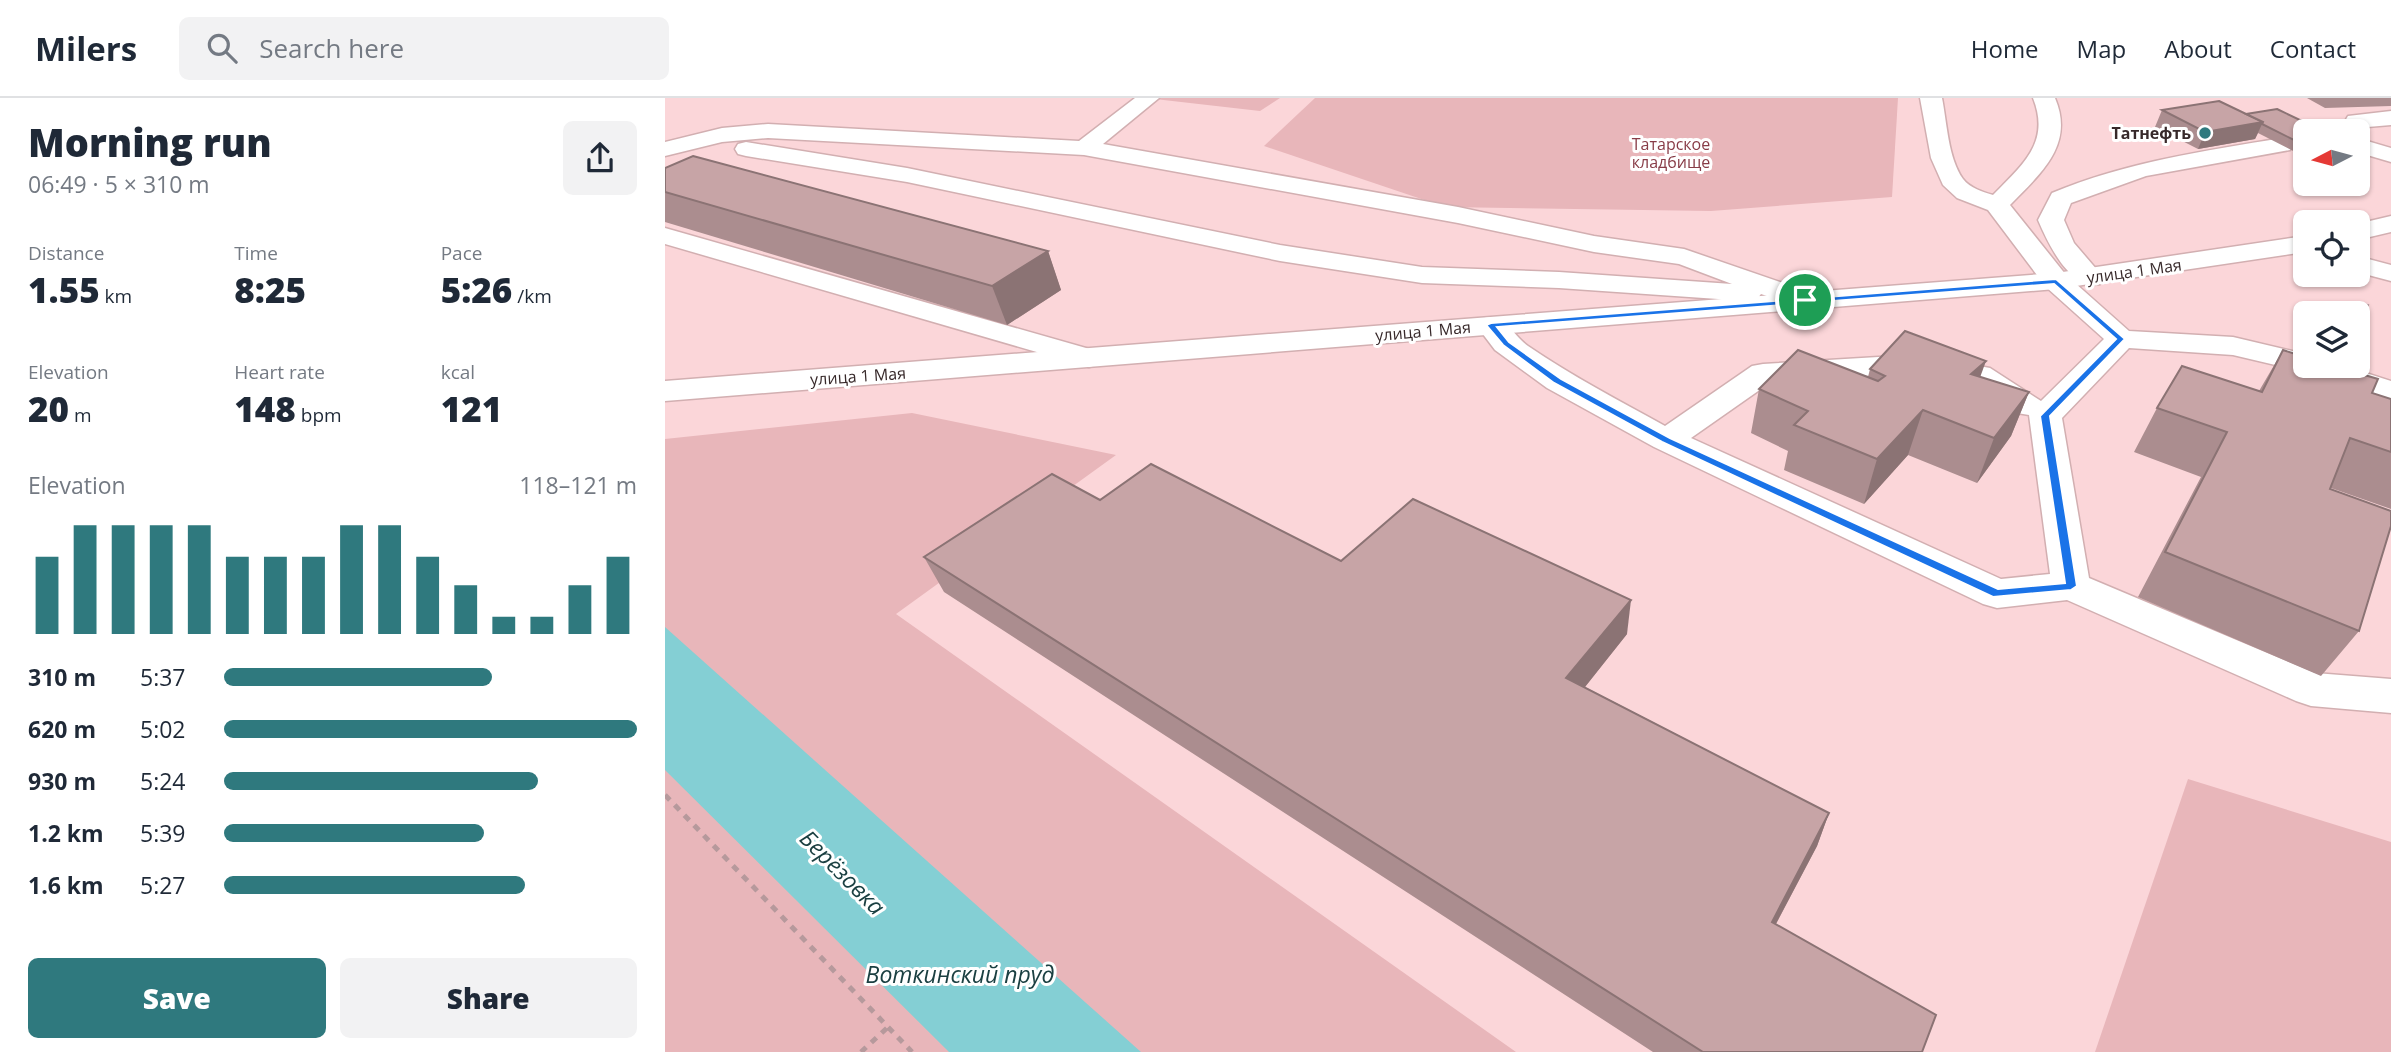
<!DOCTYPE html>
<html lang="en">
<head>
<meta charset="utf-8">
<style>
  body { margin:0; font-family:"Open Sans",sans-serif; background:#f2f2f3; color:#1f2937; height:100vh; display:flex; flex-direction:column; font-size:26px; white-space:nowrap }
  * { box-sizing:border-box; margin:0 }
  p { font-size:23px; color:#747a83 }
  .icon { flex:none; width:38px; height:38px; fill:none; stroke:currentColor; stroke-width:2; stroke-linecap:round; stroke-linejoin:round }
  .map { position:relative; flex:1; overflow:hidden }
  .panel { display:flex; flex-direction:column; background:#fff; width:665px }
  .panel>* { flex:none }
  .needle { width:46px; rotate:264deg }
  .controls { position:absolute; left:1628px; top:21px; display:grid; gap:14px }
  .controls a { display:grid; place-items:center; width:77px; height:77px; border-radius:10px; background:#fff; box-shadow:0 2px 5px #0004; font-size:35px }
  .pin { position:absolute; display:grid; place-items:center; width:60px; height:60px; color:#fff; margin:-30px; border:4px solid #fff; border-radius:50%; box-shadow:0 2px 7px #0007 }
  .round { display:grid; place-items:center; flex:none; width:74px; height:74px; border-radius:10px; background:#f2f2f3 }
  .headline { display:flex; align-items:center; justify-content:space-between; height:119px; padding:0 28px }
  h1 { font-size:38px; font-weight:800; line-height:52px }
  .metrics { display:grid; grid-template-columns:repeat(3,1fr); gap:10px; height:119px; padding:7px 28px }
  .metrics div { display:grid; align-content:center }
  .metrics b { font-size:35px; font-weight:800 }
  .metrics small { font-size:19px; font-weight:400 }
  .metrics p { font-size:19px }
  .chart { height:196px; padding:14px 28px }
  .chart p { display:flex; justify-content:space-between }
  .chart svg { width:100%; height:126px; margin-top:7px; stroke:#2f797e; stroke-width:6 }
  .primary-button { display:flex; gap:14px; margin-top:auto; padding:14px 28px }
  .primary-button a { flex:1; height:80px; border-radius:10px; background:#2f797e; color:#fff; font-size:28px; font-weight:800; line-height:80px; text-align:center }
  .primary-button a+a { background:#f2f2f3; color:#1f2937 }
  ul { padding:0 28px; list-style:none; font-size:23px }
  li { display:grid; grid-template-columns:112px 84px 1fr; align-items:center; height:52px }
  li i { height:18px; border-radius:9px; background:#2f797e }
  header { display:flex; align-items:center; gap:42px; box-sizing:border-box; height:98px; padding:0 35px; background:#fff; border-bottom:2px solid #e0e1e3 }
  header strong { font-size:33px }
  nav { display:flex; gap:38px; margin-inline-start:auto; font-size:24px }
  .search { width:490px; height:63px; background:#f2f2f3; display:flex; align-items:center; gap:18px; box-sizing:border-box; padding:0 24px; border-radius:10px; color:#747a83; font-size:26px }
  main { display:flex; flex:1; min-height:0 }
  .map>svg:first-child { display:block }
  .green { fill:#e8b6ba }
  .water { fill:#84cfd4 }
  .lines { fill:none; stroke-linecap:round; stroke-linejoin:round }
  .minor-casing { stroke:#d2afb1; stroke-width:3 }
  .major-casing { stroke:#d2afb1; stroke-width:3 }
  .path-far1 { stroke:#b6999c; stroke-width:3.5; stroke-dasharray:4.5 4.5; stroke-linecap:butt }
  .path { stroke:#b6999c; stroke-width:5; stroke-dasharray:7 7; stroke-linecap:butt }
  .minor { fill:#fff; fill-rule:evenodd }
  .major { fill:#fff; fill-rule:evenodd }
  .wall { fill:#ab8d8f }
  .shaded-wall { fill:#8b7374 }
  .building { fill:#c7a4a6; stroke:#8b7374; stroke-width:2 }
  .route { fill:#1a73e8; stroke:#fff; stroke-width:2; fill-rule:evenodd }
  .poi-dot { fill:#2f797e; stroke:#fff; stroke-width:2.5 }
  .labels { text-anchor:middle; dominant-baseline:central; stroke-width:6; stroke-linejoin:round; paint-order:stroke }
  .far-poi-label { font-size:16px; font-weight:bold; fill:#37292a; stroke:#fff; text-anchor:end }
  .far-park-label { font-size:16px; fill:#883c47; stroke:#fff }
  .far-street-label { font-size:16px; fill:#37292a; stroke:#fff }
  .near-water-label { font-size:23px; font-style:italic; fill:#1b4042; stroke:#fff }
</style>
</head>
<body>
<header>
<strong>Milers</strong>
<div class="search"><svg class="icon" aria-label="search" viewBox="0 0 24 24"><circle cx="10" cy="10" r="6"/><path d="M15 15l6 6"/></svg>Search here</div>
<nav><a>Home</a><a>Map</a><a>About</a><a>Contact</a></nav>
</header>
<main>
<section class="panel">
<div class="headline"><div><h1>Morning run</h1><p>06:49 · 5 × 310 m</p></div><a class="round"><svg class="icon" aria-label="share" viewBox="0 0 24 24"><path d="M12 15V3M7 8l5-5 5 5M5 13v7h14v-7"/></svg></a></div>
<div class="metrics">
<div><p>Distance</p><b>1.55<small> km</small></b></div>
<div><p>Time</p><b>8:25</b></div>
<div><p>Pace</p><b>5:26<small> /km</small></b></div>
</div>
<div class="metrics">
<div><p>Elevation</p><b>20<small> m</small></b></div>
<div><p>Heart rate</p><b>148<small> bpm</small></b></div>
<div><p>kcal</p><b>121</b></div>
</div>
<div class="chart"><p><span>Elevation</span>118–121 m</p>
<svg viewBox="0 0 160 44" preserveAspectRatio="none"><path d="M5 44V17M15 44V6M25 44V6M35 44V6M45 44V6M55 44V17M65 44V17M75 44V17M85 44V6M95 44V6M105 44V17M115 44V27M125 44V38M135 44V38M145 44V27M155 44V17"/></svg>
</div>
<ul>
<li><b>310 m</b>5:37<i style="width:65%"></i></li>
<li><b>620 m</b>5:02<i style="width:100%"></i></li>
<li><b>930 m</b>5:24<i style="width:76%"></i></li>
<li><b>1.2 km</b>5:39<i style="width:63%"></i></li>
<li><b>1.6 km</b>5:27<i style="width:73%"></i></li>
</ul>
<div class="primary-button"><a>Save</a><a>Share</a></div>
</section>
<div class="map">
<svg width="1726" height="954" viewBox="0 0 1726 954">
  <rect width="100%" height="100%" fill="#fbd6d9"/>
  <g class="green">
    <path d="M481,0H615L595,13Z"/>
    <path d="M650,0H1233L1227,99L1046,113L780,109L599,48Z"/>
    <path d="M247,315L451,357L231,516L851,954H0V341Z"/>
    <path d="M1523,681L1726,744V954H1430Z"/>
  </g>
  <path class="water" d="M0,529L476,954H284L0,672Z"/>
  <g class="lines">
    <g class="minor-casing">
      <g id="minor">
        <path d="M470,0H494L438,46L793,109L929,138L1019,151L1150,196L1154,202L1150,208L1140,211L1096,196L1092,201L1082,203L894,190L757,185L615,163L242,84L81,58L73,56L70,51L73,46L81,44L242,70L615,147L757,169L894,174L1067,186L1014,166L929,154L793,125L419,57L103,40L57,44L0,58V44L57,30L103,26L414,43Z"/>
        <path d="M1255,0H1277C1282,25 1283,60 1298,81C1305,90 1318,94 1328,97C1357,67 1386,45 1368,0H1390C1410,47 1376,75 1345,107L1401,177L1464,233L1568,239L1640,256V268H1679L1726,283V303L1650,279L1646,273L1640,274L1568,257L1464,250L1397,320L1424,480L1650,575L1726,581V615L1646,608L1631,603L1402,502L1332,510L1318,506L989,349L882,290L830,252L811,227L816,221C841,214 845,235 863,248C907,278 953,302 1000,328L1087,268L1098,266L1230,258L1314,268L1325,270L1376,303L1439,241L1381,189L1323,112L1292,100L1278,87L1266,60ZM1230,276L1306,285L1352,315L1364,317L1385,476L1336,481L1026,340L1106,284Z"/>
        <path d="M1726,13V27L1691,30L1683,28L1680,23L1683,18Z"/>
        <path d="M1617,40L1625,42L1628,47L1625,52L1481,78L1406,105L1399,122L1409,145L1439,180L1435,186C1405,193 1383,145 1373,122L1387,95C1461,64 1539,53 1617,40Z"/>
        <path d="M1692,40L1726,50V64L1692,54Z"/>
        <path d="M0,130L435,254L439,260L435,266L424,269L413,266L0,146Z"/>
      </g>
    </g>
    <g class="major-casing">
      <g id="major">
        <path d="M1726,118V134L1692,142V126Z"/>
        <path d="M1640,138V154L1391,191L0,303V283L1391,175Z"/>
        <path d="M1692,158L1726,167V183L1692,174Z"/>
      </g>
    </g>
    <path class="path-far1" d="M1696,246L1703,203"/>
    <g class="path">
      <path d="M0,697L247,954"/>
      <path d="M196,954L222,930"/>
    </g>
    <use href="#minor" class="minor"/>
    <use href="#major" class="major"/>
  </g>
  <g class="wall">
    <path d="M1642,0H1726V8L1660,10Z"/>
    <path d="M1497,12L1581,16L1640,33V55L1634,56L1593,35L1590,41L1533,51L1490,29Z"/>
    <path d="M0,70L383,153L396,192L342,227L0,124Z"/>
    <path d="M1618,252L1707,295L1726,301V411L1666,390L1665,391L1694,533L1656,578L1473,499L1536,379L1469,354L1492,310L1594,293Z"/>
    <path d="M1205,271L1315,279L1364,294L1346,338L1312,385L1243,357L1199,406L1119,372L1123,353L1086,335L1094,291L1203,279Z"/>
    <path d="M435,402L962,536L920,589L1164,715L1152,748L1111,826L1257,954H988L279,494L259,459Z"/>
  </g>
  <g class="shaded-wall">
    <path d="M1598,24L1590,41L1533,51L1540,34Z"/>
    <path d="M1639,47H1640V55L1634,56Z"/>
    <path d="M383,153L396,192L342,227L327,188Z"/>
    <path d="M1321,263L1305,307L1306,276Z"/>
    <path d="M1364,294L1346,338L1312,385L1329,340Z"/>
    <path d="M1258,312L1243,357L1199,406L1212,361Z"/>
    <path d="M966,502L962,536L900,614L901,580Z"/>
    <path d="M1164,715L1152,748L1096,854L1107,824Z"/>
  </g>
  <g class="building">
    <path d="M1554,3L1598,24L1540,34L1497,12Z"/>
    <path d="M1612,11L1658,33H1640V47H1639L1597,26L1598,24L1581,16Z"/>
    <path d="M28,58L383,153L327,188L0,94V70Z"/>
    <path d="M1240,233L1321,263L1306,276L1364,294L1329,340L1258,312L1212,361L1129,327L1143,313L1094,291L1133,252L1213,283L1220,278L1205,271Z"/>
    <path d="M1618,252L1640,259V268H1669L1713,281L1707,295L1726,301V354L1685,340L1665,391L1726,413V428L1694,533L1500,454L1562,334L1492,310L1517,268L1597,294Z"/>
    <path d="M486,366L676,463L748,401L966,502L901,580L1164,715L1107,824L1271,917L1257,954H1038L259,459L387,376L435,402Z"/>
  </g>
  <path class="route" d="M1391,181L1460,241L1385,318L1412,488L1406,492L1328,499L997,344L889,285L838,247L821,227L826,225ZM1389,186L1451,241L1375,318L1400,485L1333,491L1005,340L896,281L844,244L832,229Z"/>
  <circle class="poi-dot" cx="1540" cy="35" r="7"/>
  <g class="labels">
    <g class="far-poi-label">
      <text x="1526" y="35">Татнефть</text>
    </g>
    <g class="far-park-label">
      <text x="1006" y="46">Татарское<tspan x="1006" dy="18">кладбище</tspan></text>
    </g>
    <g class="far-street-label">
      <text transform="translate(1469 173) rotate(-8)">улица 1 Мая</text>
      <text transform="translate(758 233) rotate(-5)">улица 1 Мая</text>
      <text transform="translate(193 278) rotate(-4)">улица 1 Мая</text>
    </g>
    <g class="near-water-label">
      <text transform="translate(178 774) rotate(45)">Берёзовка</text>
      <text x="295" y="876">Воткинский пруд</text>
    </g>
  </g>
</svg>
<div class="controls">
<a><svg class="needle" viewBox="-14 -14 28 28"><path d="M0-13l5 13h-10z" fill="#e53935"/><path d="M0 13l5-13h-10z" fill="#747a83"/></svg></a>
<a><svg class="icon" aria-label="locate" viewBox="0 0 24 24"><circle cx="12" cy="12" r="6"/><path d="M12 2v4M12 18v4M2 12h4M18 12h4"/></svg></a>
<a><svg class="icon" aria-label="layers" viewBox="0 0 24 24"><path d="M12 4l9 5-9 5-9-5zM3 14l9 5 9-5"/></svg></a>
</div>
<div class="pin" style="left:1140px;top:202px;background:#1e9e55"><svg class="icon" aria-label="arrive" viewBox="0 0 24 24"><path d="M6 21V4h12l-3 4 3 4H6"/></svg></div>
</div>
</main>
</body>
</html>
